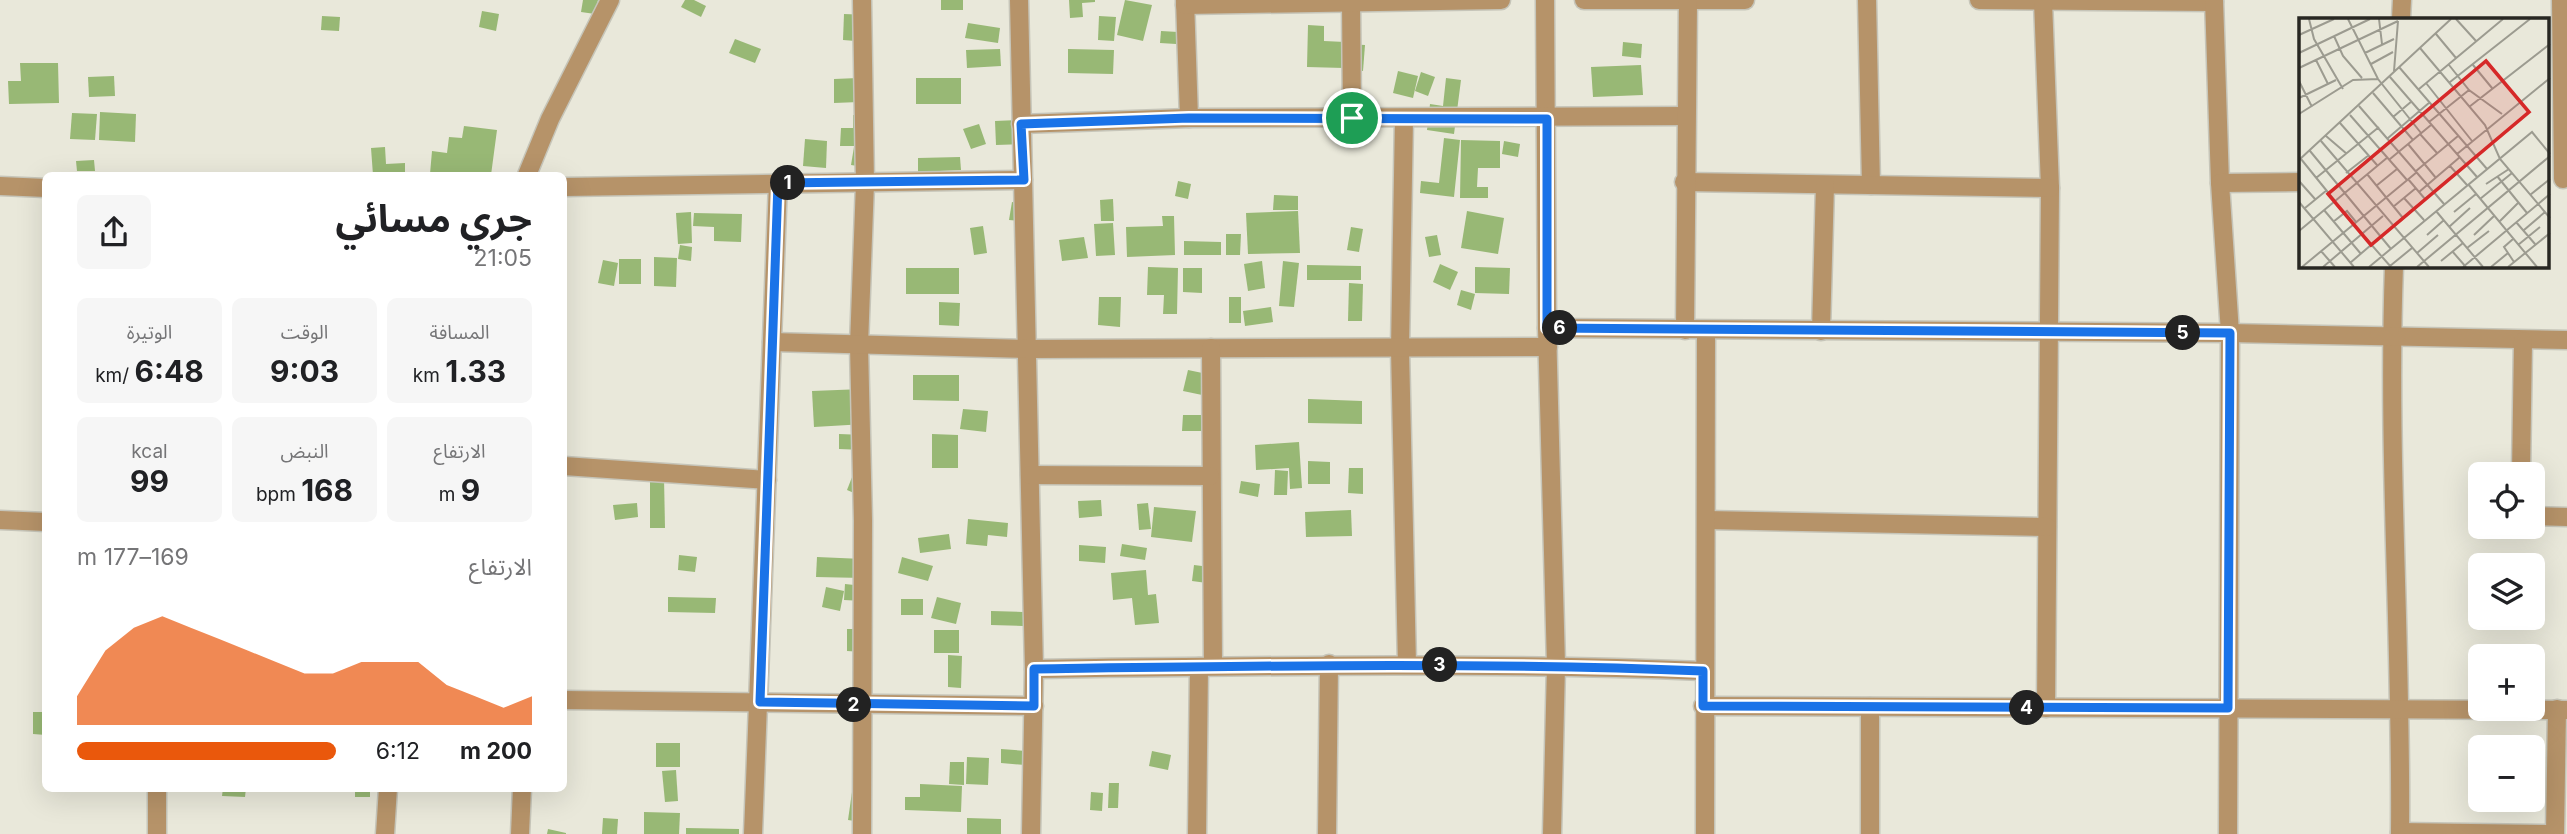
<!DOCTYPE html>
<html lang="ar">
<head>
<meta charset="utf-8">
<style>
  body { margin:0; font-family:Inter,"Noto Sans Arabic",sans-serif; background:#f6f6f6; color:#202124; direction:rtl; height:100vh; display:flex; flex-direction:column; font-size:26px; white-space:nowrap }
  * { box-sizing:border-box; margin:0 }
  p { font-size:23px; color:#757577 }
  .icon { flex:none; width:38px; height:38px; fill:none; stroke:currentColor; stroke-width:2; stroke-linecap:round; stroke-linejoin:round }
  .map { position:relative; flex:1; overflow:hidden; direction:ltr }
  .sheet { position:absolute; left:42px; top:172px; width:525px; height:620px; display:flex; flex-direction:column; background:#fff; border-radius:10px; box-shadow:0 7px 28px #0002; direction:rtl }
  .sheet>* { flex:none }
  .controls { position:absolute; left:2468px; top:462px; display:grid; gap:14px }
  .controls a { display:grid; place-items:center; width:77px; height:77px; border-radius:10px; background:#fff; box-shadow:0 7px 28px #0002; font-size:35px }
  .pin { position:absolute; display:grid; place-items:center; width:60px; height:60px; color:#fff; margin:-30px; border:4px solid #fff; border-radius:50%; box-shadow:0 2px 7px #0007 }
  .km { position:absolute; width:35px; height:35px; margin:-18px; border-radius:50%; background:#222; color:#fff; font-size:19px; line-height:35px; text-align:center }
  .round { display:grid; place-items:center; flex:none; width:74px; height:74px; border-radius:10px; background:#f6f6f6 }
  .head { display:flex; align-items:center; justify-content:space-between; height:119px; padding:0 35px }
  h1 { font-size:38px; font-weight:700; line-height:52px }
  .stats { display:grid; grid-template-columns:repeat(3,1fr); gap:10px; height:119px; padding:7px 35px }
  .stats div { display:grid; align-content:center; border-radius:10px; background:#f6f6f6; text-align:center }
  .stats b { font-size:30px; font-weight:700 }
  .stats small { font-size:19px; font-weight:400 }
  .stats p { font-size:19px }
  .chart { height:196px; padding:14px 35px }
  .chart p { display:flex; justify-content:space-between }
  .chart svg { width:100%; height:126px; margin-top:7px; fill:#ea580c; opacity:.7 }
  ul { padding:0 35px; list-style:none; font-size:23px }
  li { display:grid; grid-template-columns:112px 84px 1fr; align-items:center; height:52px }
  li i { height:18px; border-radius:9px; background:#ea580c }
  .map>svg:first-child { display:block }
  .building { fill:#98b875 }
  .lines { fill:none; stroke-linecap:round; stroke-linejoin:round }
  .minor-casing { stroke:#c6c5b9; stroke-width:21 }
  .minor { stroke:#b69369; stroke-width:18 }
  .route-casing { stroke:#fff; stroke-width:14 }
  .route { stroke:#1a73e8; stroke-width:9 }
  .inset-road { fill:none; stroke:#9c9b90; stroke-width:2 }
  .view { fill:#d62828; fill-opacity:0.15; stroke:#d62828; stroke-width:3.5 }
  .inset-edge { fill:none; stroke:#282722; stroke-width:3.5 }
</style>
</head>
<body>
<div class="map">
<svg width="2567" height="834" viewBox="0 0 2567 834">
  <rect width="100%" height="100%" fill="#e9e8da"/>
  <g class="building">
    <path d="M583,0H598L595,14L581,12Z"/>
    <path d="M685,0H694L706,6L701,17L681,7Z"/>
    <rect x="941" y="0" width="22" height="10"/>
    <path d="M1069,0H1095V2L1082,3L1083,17L1070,18Z"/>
    <path d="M1125,0L1152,5L1143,41L1117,35Z"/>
    <path d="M482,11L499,14L496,31L479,27Z"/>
    <path d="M844,14L869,15L868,42L843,40Z"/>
    <path d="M322,16L340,17L339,31L321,30Z"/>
    <path d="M1099,16L1116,17L1114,41L1098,40Z"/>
    <path d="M968,23L1000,28L998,43L965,38Z"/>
    <path d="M1308,25L1324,26V41L1345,42L1344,68L1307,67Z"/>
    <path d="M1161,31L1178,32L1176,44L1160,43Z"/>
    <path d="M735,39L761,49L755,63L729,53Z"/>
    <path d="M1623,42L1642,44L1641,58L1622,56Z"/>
    <path d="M1348,44L1365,45L1363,71L1347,70Z"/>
    <path d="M1000,49L1001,66L967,68L966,50Z"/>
    <path d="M1068,49L1114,50L1113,74L1068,73Z"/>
    <path d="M20,63H58L59,103L9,104L8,81H21Z"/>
    <path d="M1641,65L1643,95L1593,97L1591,67Z"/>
    <path d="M1398,71L1418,76L1413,98L1393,93Z"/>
    <path d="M1421,72L1435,77L1428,96L1415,91Z"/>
    <path d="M114,76L115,96L89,97L88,77Z"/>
    <path d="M858,78L859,102L834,103V79Z"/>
    <rect x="916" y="78" width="45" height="26"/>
    <path d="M1446,78L1461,80L1454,134L1427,130L1430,104L1443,106Z"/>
    <path d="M100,112L136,114L135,142L99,140Z"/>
    <path d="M72,113L97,114L95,140L70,139Z"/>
    <path d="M853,115H867V146H840L841,128H853Z"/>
    <path d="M1021,120L1022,144L996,145L995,121Z"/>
    <path d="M979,124L986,144L971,149L963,129Z"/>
    <path d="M464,126L497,130L491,175L430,174L432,151L447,153L449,137L462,138Z"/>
    <path d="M1444,138L1460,140L1454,197L1420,193L1421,181L1439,183Z"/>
    <path d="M805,139L827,141L826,168L803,166Z"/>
    <path d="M1461,140L1500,141V168H1478L1477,187H1488V198H1460Z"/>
    <path d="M1504,141L1520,144L1518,157L1502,154Z"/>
    <path d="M385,147L386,164L405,163V175H373L371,148Z"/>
    <path d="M854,147L867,149L864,167L851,165Z"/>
    <path d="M960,157L961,170L918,172V158Z"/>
    <path d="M94,160L95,171H77L76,161Z"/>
    <path d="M1178,181L1191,184L1188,199L1175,196Z"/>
    <path d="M1274,195L1298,196V210H1273Z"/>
    <path d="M1113,199L1114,221H1101L1100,200Z"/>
    <path d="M1012,202L1023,204L1021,221L1009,220Z"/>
    <path d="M1298,211L1300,253L1248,254L1246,213Z"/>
    <path d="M1467,211L1504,218L1498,254L1461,248Z"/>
    <path d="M691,212L692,243L678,244L676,213Z"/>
    <path d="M694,213L742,214L741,242L714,241V227L693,226Z"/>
    <path d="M1162,216H1174L1175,255L1127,257L1126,227L1163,226Z"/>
    <path d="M1113,223L1115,255L1096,256L1094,224Z"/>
    <path d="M983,226L987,253L974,255L970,228Z"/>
    <path d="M1351,227L1363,229L1359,252L1347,250Z"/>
    <path d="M1226,234H1241L1240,255H1226Z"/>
    <path d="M1437,235L1441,255L1429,257L1425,237Z"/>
    <path d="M1084,237L1088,258L1062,261L1059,240Z"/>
    <path d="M1184,241L1221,242V255H1184Z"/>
    <path d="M680,245L692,247L691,261L678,259Z"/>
    <path d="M654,257L677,258L676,287L654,286Z"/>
    <rect x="619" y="259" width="22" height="25"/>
    <path d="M603,260L618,263L614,286L598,283Z"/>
    <path d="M1262,261L1265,288L1248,291L1244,264Z"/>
    <path d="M1283,261L1299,263L1294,307L1279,306Z"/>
    <path d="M1440,264L1458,272L1450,290L1433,282Z"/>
    <path d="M1307,265L1361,266V280H1307Z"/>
    <path d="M1148,267L1178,268L1177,314H1163L1164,295H1147Z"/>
    <path d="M1475,267L1510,268L1509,294L1475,293Z"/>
    <rect x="906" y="268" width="53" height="26"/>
    <path d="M1183,268H1202V293L1183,292Z"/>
    <path d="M1349,283L1363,284L1362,321H1348Z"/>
    <path d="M1461,290L1475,294L1471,310L1457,305Z"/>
    <path d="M1099,297H1121L1120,327L1098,325Z"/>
    <rect x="1229" y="297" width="12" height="26"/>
    <path d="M939,302L960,303L959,326L939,325Z"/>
    <path d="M1271,307L1273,322L1245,326L1243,311Z"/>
    <path d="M1188,370L1212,375L1207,396L1183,391Z"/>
    <path d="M913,375H959V401L913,400Z"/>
    <path d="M863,389L865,424L814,427L812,391Z"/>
    <path d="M1308,399L1362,401V424L1308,423Z"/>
    <path d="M963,409L988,411L986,432L960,429Z"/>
    <path d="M1183,415H1208V431H1182Z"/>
    <path d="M839,434L864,435V450L839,449Z"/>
    <path d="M932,434L958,435V468H932Z"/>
    <path d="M1299,442L1302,488L1290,489L1289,468L1256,470L1255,445Z"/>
    <path d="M1308,461L1330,462V484H1308Z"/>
    <path d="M1349,468H1363V494L1348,493Z"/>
    <path d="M1275,470L1288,471L1287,495H1274Z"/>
    <path d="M854,472L861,496L847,490Z"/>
    <path d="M664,477L665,528H650V478Z"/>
    <path d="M1241,481L1260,484L1258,497L1239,493Z"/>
    <path d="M1101,500L1102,516L1079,518L1078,501Z"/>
    <path d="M637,503L638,517L615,520L613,505Z"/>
    <path d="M1148,503L1151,529L1139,530L1137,504Z"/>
    <path d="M1154,507L1196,511L1192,542L1151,537Z"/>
    <path d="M1351,510L1352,536L1306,537L1305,512Z"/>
    <path d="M968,519L1008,523L1007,537L988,535L987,546L966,544Z"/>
    <path d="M949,534L951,549L920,553L918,538Z"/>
    <path d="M1122,544L1147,548L1145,560L1120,556Z"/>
    <path d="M1079,545L1106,547L1105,563L1079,561Z"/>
    <path d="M679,555L697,557L695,572L678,570Z"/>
    <path d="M817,557L863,559V578L816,577Z"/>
    <path d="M902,557L933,566L928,581L898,573Z"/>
    <path d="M1194,565L1210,567L1207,583L1192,581Z"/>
    <path d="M1146,570L1148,595L1156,594L1159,623L1135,625L1132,598L1113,600L1111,573Z"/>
    <path d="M845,584L864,586L863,601L844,600Z"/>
    <path d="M826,587L844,591L840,611L822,607Z"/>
    <path d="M668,597L716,598L715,613L668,612Z"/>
    <path d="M937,597L961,603L956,624L931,618Z"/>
    <rect x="901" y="599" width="22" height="16"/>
    <path d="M991,611L1023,612V626L991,625Z"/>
    <path d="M847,629H863V652L847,651Z"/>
    <rect x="934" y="630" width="25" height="23"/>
    <path d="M948,655L962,656L961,688L948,687Z"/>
    <path d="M33,712H46V735L33,734Z"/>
    <rect x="656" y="743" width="24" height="24"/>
    <path d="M1001,749L1026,751L1025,765L1001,763Z"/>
    <path d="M1152,751L1171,755L1168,770L1149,766Z"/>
    <path d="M967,757L989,758L988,785L966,784Z"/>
    <path d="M950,762H964V785L949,784Z"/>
    <path d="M676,770L678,801L665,802L662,771Z"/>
    <path d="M1109,783H1119L1118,808H1108Z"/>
    <path d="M920,784L962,786L961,812L905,810V797H920Z"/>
    <path d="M188,788H208L207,792Z"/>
    <path d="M223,788H246L245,797L222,796Z"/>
    <rect x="355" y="788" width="15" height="9"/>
    <path d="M852,792L872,795L868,823L848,820Z"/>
    <path d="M1091,792L1103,793L1102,811L1090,810Z"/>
    <path d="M644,812L680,813L679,834H644Z"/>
    <path d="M603,818L618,819L617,834H602Z"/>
    <path d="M967,818L1001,819V834H967Z"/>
    <path d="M686,828L739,829V834H686Z"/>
    <path d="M548,829L566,833V834H547Z"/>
  </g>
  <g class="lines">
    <g class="minor-casing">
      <g id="minor">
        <path d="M862,0L865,183L859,345L863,521L862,834"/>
        <path d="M1019,0L1034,669L1031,834"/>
        <path d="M1185,0L1189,118"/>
        <path d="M1545,0L1547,328L1556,665L1552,834"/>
        <path d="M1584,0H1745"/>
        <path d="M1867,0L1871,185"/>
        <path d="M1979,0L2214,2"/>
        <path d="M2214,0L2220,183L2230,333L2228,834"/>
        <path d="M2561,0L2563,179"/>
        <path d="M1351,1L1352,118"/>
        <path d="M2043,1L2050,188L2046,708"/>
        <path d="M1185,5L1501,0"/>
        <path d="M2401,19L2402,0"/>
        <path d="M1404,118L1400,349L1407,665"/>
        <path d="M1021,124L1189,118L1686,116"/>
        <path d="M527,175L550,119L610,0"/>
        <path d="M1684,182L2050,188"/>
        <path d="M2220,183L2301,182"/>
        <path d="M0,186L46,188"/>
        <path d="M564,187L1023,180"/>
        <path d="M2394,266C2387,455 2402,645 2400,834"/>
        <path d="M1547,328L2230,333L2567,340"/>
        <path d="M1685,330L1688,1"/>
        <path d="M1821,331L1825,185"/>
        <path d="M772,342L1028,349L1548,347"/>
        <path d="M1211,348L1213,666"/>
        <path d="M564,466L767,480"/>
        <path d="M2521,474L2523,341"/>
        <path d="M1030,475L1210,476"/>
        <path d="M2532,516L2567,517"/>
        <path d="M0,520L46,522"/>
        <path d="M1707,520L2047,527"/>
        <path d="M1034,669C1257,666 1480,662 1703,671"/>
        <path d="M564,700L1034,706"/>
        <path d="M1703,706L2567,710"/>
        <path d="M157,788V834"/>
        <path d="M2400,832L2546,834"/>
        <path d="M385,834L388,788"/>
        <path d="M520,834L522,788"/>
        <path d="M753,834L778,183"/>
        <path d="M1197,834L1199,667"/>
        <path d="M1327,834L1329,664"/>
        <path d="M1705,834L1706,330"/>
        <path d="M1870,834V707"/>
        <path d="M2555,834L2557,709"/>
      </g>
    </g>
    <use href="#minor" class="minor"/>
  </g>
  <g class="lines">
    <g class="route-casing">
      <path id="route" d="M1189,118L1547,119V328L2230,333L2228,708L1703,706V671C1480,662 1257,666 1034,669V706L760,702L778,183L1024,180L1021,124Z"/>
    </g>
    <use href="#route" class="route"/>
  </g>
  <g transform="translate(2299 18)">
    <rect width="250" height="250" fill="#e9e8da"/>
    <path class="inset-road" d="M10,1L15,21L44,71M49,1L79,61L122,115M80,1L83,26M157,1L177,23M137,16L157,40M0,17L35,1M35,18L44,38L63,60M121,30L186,107L201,141L251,200M0,35L71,1M66,35L95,21M17,42L29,66M72,46L94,34M150,47L170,72L203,96M174,47L193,70M100,49L188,151M0,50L99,3M95,53L99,3M91,59L178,159M0,63L13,89M151,64L231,1M127,65L173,123M120,71L204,1M74,75L114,122M0,80L37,62M60,88L145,186M170,89L251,26M0,96L54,62L79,61M51,97L108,162M94,99L113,83M130,104L170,72M41,105L78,147M121,116L138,135M27,118L48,136M89,120L131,84M22,123L130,249M109,126L137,160M11,133L92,231M158,136L251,60M2,141L36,183M91,141L132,107M0,142L152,1M151,148L168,167M117,153L159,118M47,155L70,137M68,156L104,200M198,158L228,195M17,160L80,109M109,161L126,181M0,163L16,181M169,166L238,249M187,166L210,151M77,168L98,151M120,174L161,139M231,177L251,161M105,180L125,202M181,181L213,155M0,184L55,249M94,189L117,170M6,190L28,172M25,192L62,236M137,193L184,249M155,194L177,176M34,204L48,193L57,204M200,204L220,184M217,204L236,226M94,209L157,155M150,209L171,190M225,212L246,194M0,213L89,139M63,216L92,249M128,217L145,202M175,217L195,198M214,221L205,229L215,244M219,227L241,209M168,230L190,213M22,233L36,249M153,233L167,249M118,235L139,217M142,243L164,225M51,245L72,227M91,248L113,230M3,249L118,154M24,249L84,198M70,249L233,114L251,136M118,249L251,138M164,249L251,176M192,249L209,235M209,249L251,215"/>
    <path class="view" d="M187,43L230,94L72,227L29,176Z"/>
    <rect width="250" height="250" class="inset-edge"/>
  </g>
</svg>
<div class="controls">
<a><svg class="icon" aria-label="locate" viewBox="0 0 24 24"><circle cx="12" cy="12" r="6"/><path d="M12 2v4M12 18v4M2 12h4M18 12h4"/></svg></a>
<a><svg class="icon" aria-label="layers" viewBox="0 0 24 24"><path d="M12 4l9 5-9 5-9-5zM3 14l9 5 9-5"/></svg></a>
<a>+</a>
<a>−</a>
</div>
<div class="pin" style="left:1352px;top:118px;background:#1e9e55"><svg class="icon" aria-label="arrive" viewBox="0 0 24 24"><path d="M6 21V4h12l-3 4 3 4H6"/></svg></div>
<b class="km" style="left:788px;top:183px">1</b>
<b class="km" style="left:854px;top:705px">2</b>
<b class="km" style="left:1440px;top:665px">3</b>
<b class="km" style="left:2027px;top:708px">4</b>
<b class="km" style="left:2183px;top:333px">5</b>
<b class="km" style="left:1560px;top:328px">6</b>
<section class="sheet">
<div class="head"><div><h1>جري مسائي</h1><p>21:05</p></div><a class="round"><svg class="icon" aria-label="share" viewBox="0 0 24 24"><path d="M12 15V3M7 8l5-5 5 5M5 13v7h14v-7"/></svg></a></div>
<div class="stats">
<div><p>المسافة</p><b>1.33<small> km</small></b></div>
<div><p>الوقت</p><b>9:03</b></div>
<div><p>الوتيرة</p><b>6:48<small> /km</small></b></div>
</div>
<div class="stats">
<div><p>الارتفاع</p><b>9<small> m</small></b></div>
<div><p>النبض</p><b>168<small> bpm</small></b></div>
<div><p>kcal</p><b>99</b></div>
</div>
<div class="chart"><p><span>الارتفاع</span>169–177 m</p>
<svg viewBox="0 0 160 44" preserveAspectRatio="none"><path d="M0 44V34L10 18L20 10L30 6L40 10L50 14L60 18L70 22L80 26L90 26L100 22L110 22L120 22L130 30L140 34L150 38L160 34V44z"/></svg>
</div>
<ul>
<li><b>200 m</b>6:12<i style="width:100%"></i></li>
</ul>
</section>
</div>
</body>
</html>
